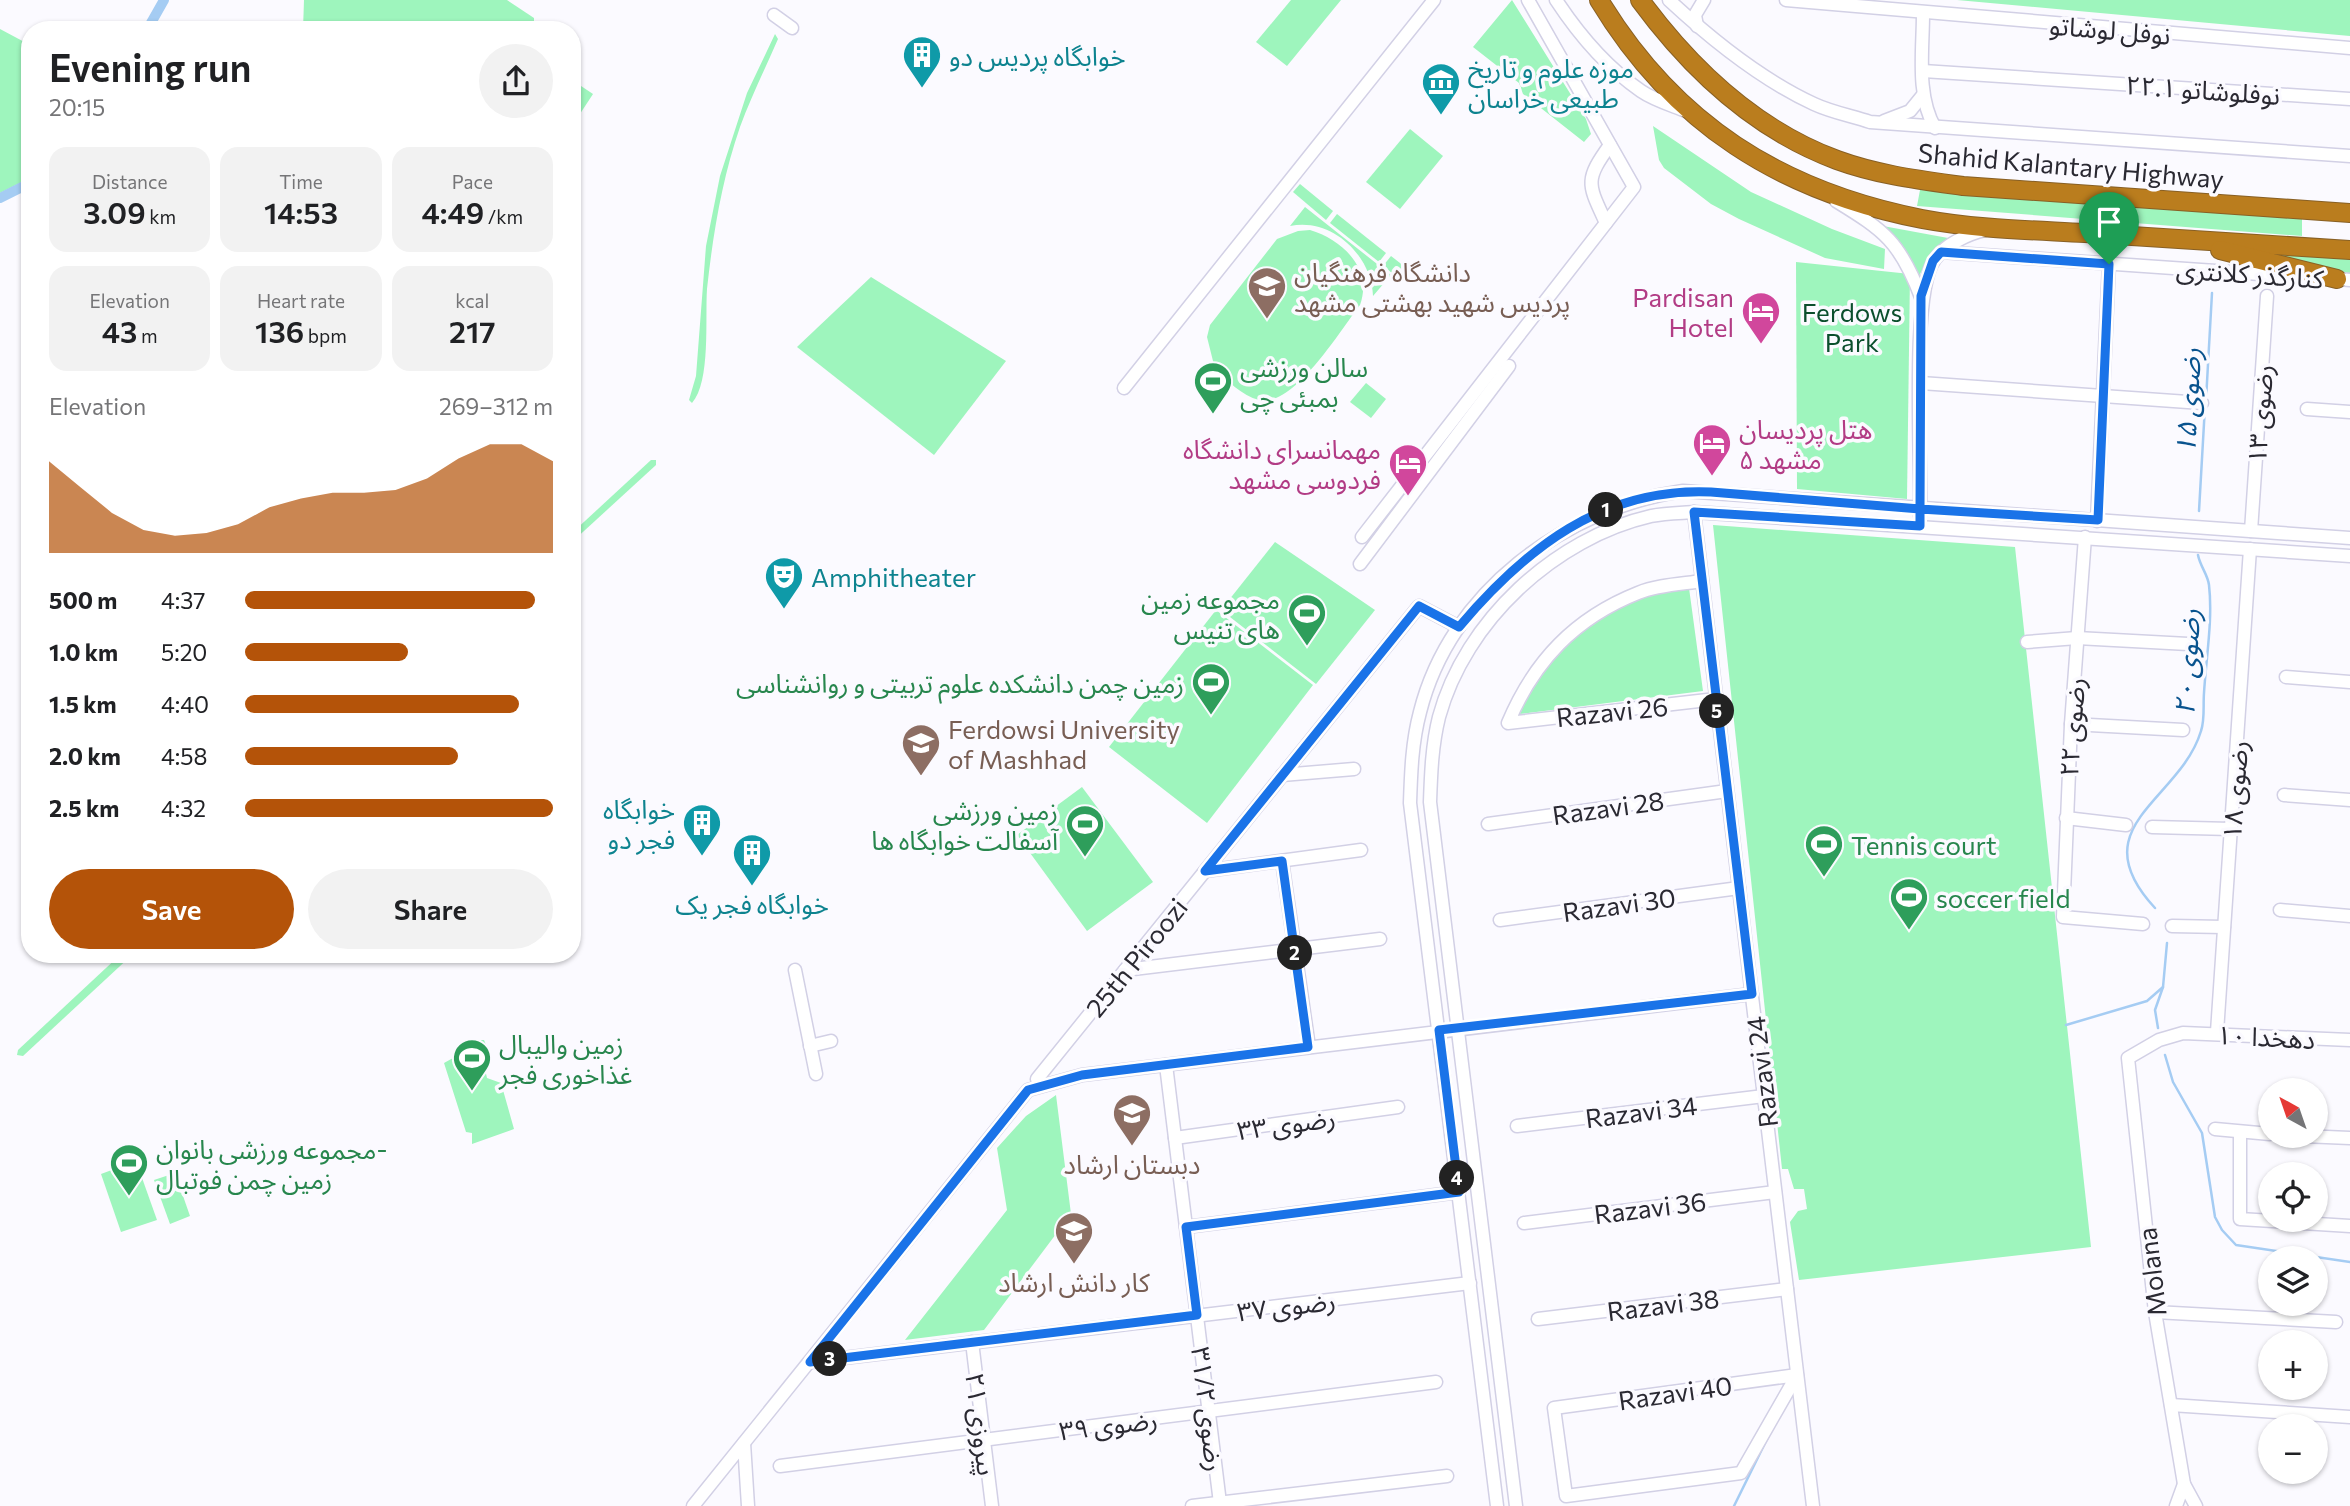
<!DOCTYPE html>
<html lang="en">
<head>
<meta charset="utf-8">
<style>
  body { margin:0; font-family:Commissioner,"Noto Sans Arabic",sans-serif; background:#f2f2f2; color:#202124; height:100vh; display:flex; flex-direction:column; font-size:26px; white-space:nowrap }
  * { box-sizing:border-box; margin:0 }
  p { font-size:23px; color:#757577 }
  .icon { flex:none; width:38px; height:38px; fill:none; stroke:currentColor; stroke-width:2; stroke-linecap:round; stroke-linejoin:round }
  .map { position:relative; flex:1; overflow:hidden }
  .drawer { position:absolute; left:21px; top:21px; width:560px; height:942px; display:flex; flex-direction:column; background:#fff; border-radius:28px; box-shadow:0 2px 5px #0004 }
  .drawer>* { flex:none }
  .needle { width:46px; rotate:320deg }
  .tools { position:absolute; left:2258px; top:1078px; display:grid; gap:14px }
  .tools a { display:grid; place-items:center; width:70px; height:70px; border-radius:50%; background:#fff; box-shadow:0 2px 5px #0004; font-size:35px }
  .pin { position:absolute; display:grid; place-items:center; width:60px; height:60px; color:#fff; margin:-72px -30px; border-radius:50% 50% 50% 0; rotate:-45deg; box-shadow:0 0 7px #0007 }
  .pin .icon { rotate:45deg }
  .km { position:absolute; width:35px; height:35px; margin:-18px; border-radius:50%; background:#222; color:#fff; font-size:19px; line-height:35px; text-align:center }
  .round { display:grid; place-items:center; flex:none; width:74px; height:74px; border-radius:37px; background:#f2f2f2 }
  .summary { display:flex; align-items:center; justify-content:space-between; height:119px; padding:0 28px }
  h1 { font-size:38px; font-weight:600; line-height:52px }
  .stats { display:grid; grid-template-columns:repeat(3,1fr); gap:10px; height:119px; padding:7px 28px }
  .stats div { display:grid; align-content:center; border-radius:18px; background:#f2f2f2; text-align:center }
  .stats b { font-size:30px; font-weight:600 }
  .stats small { font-size:19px; font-weight:400 }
  .stats p { font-size:19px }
  .chart { height:196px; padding:14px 28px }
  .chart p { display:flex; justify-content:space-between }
  .chart svg { width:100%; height:126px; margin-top:7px; fill:#b45309; opacity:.7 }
  .cta { display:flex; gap:14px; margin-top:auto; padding:14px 28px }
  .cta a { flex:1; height:80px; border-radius:42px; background:#b45309; color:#fff; font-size:28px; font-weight:600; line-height:80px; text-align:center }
  .cta a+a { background:#f2f2f2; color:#202124 }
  ul { padding:0 28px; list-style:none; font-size:23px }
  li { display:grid; grid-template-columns:112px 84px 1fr; align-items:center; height:52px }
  li i { height:18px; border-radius:9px; background:#b45309 }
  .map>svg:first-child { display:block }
  .green { fill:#9ef5bd }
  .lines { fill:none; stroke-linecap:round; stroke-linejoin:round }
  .stream { stroke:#a5ccf3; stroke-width:2.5 }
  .canal { stroke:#a5ccf3; stroke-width:10 }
  .minor-casing { stroke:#d2d0e5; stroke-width:15 }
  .highway-casing { stroke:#886025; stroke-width:20 }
  .minor { stroke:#fff; stroke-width:12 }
  .highway { stroke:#ba7d1e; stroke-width:18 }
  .route-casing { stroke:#fff; stroke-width:14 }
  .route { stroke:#1a73e8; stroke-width:9 }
  .labels { text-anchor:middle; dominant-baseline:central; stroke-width:7; stroke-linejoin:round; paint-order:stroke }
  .street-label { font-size:26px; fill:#2a2932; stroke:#fbfaff }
  .culture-label { font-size:26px; fill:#0d838f; stroke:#fbfaff; text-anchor:start }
  .education-label { font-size:26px; fill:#785e54; stroke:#fbfaff; text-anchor:start }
  .hotel-label { font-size:26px; fill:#b23c85; stroke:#fbfaff; text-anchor:end }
  .park-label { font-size:26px; fill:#0b4f2d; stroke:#fbfaff }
  .leisure-label { font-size:26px; fill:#27864d; stroke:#fbfaff; text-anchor:start }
  .water-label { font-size:28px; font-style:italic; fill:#09538e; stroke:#fbfaff }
</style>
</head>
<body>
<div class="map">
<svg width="2350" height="1506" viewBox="0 0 2350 1506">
  <rect width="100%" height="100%" fill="#fbfaff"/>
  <g class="green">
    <path d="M304,0H507L534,18V30H303Z"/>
    <path d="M1291,0H1341L1287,66L1256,42Z"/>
    <path d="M1512,0L1586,119L1591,134L1584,142L1523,94L1519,83L1473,47Z"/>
    <path d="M1957,0H2350V36Z"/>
    <path d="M0,29L30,45V178L0,193Z"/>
    <path d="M775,34L778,39C765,69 751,97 740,127C722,179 713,234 707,289C705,317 711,382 692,403L689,400L696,376L706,246L720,176L747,93Z"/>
    <path d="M572,80L593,94L572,126Z"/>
    <path d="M1653,126L1751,192L1832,229L1885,249L1884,269L1825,258L1739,219L1711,204L1664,168L1659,160Z"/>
    <path d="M1410,129L1443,156L1400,209L1366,182Z"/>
    <path d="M1300,184L1333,211L1326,220L1293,192Z"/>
    <path d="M1920,190L2302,219V236L1917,206Z"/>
    <path d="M1305,207L1391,275L1373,296C1372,256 1332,217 1290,226Z"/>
    <path d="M1337,214L1386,253L1379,262L1330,223Z"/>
    <path d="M1883,226L1948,238L1930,254L1918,278L1901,244Z"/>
    <path d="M1310,230C1343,240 1373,269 1360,305C1341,329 1293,409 1259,400C1242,396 1227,380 1215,369L1207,337L1210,325L1277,239L1298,231Z"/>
    <path d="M2260,252L2350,258V276Z"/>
    <path d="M1391,256L1409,270L1401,280L1383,266Z"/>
    <path d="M1796,262L1910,274L1907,499L1797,489Z"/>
    <path d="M871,277L1006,361L934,455L797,347Z"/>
    <path d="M1366,383L1386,399L1371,418L1350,402Z"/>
    <path d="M651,460H656V465L572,542V533Z"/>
    <path d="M1713,525L2015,547L2091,1247L1799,1280L1790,1222L1798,1211L1807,1209L1804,1189H1794L1788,1169H1782Z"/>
    <path d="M1275,542L1375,610L1316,684L1221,610Z"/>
    <path d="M1689,588L1703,691L1520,714C1540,660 1588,619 1642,598C1656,592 1674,591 1689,588Z"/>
    <path d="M1216,610L1313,685L1207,823L1109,747Z"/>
    <path d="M1082,787L1153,882L1087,931L1017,835Z"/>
    <path d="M121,954H133L23,1056L17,1055L18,1050Z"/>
    <path d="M481,1040H484L492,1059L485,1069L487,1078L501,1083L514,1129L472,1144V1133L466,1132L444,1063L462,1053L469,1056L484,1051Z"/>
    <path d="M1056,1095L1071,1214L984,1330L905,1340L1007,1210L997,1148L1026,1116Z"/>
    <path d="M136,1161L157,1220L121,1232L101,1174Z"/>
    <path d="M175,1173L190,1216L170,1224L154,1180Z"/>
  </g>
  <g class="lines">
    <g class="stream">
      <path d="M2206,400L2212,293"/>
      <path d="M2199,511L2205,406"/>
      <path d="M2155,908C2079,826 2180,801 2201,731C2205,720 2203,705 2204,693C2206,658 2213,620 2209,585C2208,575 2200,566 2198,555"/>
      <path d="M2066,1025L2147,1001L2163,987"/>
      <path d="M2158,1028L2155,1010L2163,987L2167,943"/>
      <path d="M2165,1055L2173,1082L2202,1133L2215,1217L2222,1230L2236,1245L2350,1262"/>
      <path d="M1734,1506L1768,1437"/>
    </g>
    <g class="canal">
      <path d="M147,30L164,0"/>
      <path d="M0,198L30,183"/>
    </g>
    <g class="minor-casing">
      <g id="minor">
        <path d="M1556,0C1579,35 1606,67 1641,91C1654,100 1671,105 1686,111"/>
        <path d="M1669,0C1712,40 1760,79 1814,104C1831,112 1852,116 1870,122L2350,156"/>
        <path d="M1786,0L2350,48"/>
        <path d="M1923,14C1923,51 1916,95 1935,128"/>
        <path d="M774,15L792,28"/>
        <path d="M1697,26L1695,15L1704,0"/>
        <path d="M1923,71L2350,99"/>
        <path d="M1884,121L1910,111L1923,95"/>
        <path d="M1836,201C1885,231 1900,242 1921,297"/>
        <path d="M1606,223C1588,184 1584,181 1610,145"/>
        <path d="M1941,252L2304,277"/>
        <path d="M2329,278L2350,280"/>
        <path d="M1921,383L2202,403"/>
        <path d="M1124,388L1434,0"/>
        <path d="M2307,409L2350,412"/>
        <path d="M1694,512L1813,1506"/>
        <path d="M1920,515C1922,465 1910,292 1935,259C1946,244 1968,234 1985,230"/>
        <path d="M2097,521L2109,264"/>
        <path d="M2251,531L2267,296"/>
        <path d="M1362,537L1634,187L1528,0"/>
        <path d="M2085,537L2071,724L2063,917L2143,924"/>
        <path d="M1360,564L1509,366"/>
        <path d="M1702,581C1682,584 1657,585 1638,593C1575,618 1534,661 1508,723L1716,699"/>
        <path d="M2027,642L2077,638L2188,644"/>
        <path d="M2286,677L2350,682"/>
        <path d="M2071,724L2183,730"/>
        <path d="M1282,775L1354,769"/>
        <path d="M2284,795L2350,800"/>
        <path d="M2066,818L2126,825"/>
        <path d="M1488,824L1727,791"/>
        <path d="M2152,827L2231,829"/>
        <path d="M1282,861L1309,1047"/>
        <path d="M1205,871L1361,850"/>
        <path d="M2280,910L2350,916"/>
        <path d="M1500,920L1739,888"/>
        <path d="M2172,926L2224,927"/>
        <path d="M795,970L816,1074"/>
        <path d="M1125,970L1380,939"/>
        <path d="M2217,1032L2250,549"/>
        <path d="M810,1046L831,1041"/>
        <path d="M1166,1065L1220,1503"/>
        <path d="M1037,1079L1419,606L1459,627"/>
        <path d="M1517,1126L1764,1096"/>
        <path d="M2215,1129L2270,1134"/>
        <path d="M2240,1132V1219L2350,1226"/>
        <path d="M2303,1136L2350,1138"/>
        <path d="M1175,1138L1398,1107"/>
        <path d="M1524,1223L1775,1192"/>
        <path d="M1186,1227L1459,1192"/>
        <path d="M2155,1312L2336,1322"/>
        <path d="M1538,1319L1787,1289"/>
        <path d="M972,1342L992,1506"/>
        <path d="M810,1362L1470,1283"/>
        <path d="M1797,1375L1741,1473L1566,1496L1554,1408Z"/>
        <path d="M2171,1405L2350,1417"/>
        <path d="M744,1443L748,1506"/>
        <path d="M780,1466L1436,1382"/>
        <path d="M693,1506L1028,1090L1082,1075L1752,994"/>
        <path d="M1192,1506L1447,1476"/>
        <path d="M1497,1506L1410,803C1411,772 1412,742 1420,712C1450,592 1565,508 1683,491L2350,538"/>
        <path d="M1516,1506L1430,802C1431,773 1432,745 1439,717C1465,621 1555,538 1651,516C1665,513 1680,513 1694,512L2350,556"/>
        <path d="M2176,1506L2184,1484"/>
        <path d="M2196,1506L2184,1484L2155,1312L2128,1058L2159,1040L2183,1033L2350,1040"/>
      </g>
    </g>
    <g class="highway-casing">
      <g id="highway">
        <path d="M1599,0C1674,124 1780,191 1922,219C1975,229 2031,230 2085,233C2173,239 2262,244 2350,250"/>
        <path d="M1640,0C1690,68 1756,130 1837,160C1878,175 1920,180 1963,186L2350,213"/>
        <path d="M2220,250L2337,279"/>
      </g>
    </g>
    <use href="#minor" class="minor"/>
    <use href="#highway" class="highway"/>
  </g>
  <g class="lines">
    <g class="route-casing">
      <path id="route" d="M2109,264L1941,252L1933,261L1921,296L1920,509L1711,492C1602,487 1525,549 1459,627L1419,606L1205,871L1282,861L1308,1047L1082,1075L1028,1090L810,1362L1197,1315L1186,1227L1459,1192L1439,1030L1752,994L1694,512L1920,526V509L2098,520L2109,264"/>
    </g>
    <use href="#route" class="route"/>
  </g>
  <defs>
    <g id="building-pin" transform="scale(2.0125)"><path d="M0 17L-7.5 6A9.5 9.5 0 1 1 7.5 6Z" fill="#0f9aa8" stroke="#fbfaff"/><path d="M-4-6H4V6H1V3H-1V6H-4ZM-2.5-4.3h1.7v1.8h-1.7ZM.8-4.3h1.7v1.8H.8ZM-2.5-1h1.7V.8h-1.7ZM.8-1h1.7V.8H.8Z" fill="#fff"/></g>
    <g id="museum-pin" transform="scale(2.0125)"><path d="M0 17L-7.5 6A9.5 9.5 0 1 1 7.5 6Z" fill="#0f9aa8" stroke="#fbfaff"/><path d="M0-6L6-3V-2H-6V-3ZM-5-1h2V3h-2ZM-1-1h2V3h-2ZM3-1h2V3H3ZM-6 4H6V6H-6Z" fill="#fff"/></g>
    <g id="university-pin" transform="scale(2.0125)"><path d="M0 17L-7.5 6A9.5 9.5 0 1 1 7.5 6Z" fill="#8d6e63" stroke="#fbfaff"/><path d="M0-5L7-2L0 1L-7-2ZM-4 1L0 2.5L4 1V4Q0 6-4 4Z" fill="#fff"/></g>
    <g id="hotel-pin" transform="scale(2.0125)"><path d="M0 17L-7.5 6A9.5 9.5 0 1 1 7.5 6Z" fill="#d1479c" stroke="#fbfaff"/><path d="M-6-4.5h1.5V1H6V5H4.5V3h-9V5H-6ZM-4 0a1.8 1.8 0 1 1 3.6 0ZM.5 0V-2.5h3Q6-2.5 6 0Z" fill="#fff"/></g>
    <g id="stadium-pin" transform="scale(2.0125)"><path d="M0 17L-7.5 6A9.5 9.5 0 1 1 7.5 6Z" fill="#2e9e5b" stroke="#fbfaff"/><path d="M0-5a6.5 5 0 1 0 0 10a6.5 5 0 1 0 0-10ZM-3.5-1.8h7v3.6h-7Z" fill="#fff"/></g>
    <g id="theatre-pin" transform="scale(2.0125)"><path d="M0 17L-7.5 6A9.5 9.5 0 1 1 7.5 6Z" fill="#0f9aa8" stroke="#fbfaff"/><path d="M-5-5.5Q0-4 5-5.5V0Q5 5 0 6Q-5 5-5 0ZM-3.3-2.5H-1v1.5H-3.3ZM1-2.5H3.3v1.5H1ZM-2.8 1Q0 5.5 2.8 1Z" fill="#fff"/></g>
    <g id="school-pin" transform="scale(2.0125)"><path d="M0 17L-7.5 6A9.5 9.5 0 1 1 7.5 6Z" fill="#8d6e63" stroke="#fbfaff"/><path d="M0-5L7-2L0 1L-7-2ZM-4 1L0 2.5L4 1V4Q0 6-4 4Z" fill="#fff"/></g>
  </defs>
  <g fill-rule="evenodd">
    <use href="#building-pin" x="922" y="55"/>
    <use href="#museum-pin" x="1441" y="82"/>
    <use href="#university-pin" x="1267" y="286"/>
    <use href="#hotel-pin" x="1761" y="311"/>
    <use href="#stadium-pin" x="1213" y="381"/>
    <use href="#hotel-pin" x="1712" y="443"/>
    <use href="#hotel-pin" x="1408" y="463"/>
    <use href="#theatre-pin" x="784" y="576"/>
    <use href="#stadium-pin" x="1307" y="613"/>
    <use href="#stadium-pin" x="1211" y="682"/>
    <use href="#university-pin" x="921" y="743"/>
    <use href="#building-pin" x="702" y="823"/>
    <use href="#stadium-pin" x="1085" y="824"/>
    <use href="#stadium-pin" x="1824" y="844"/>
    <use href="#building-pin" x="752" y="853"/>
    <use href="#stadium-pin" x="1909" y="897"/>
    <use href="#stadium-pin" x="472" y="1058"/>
    <use href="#school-pin" x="1132" y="1113"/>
    <use href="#stadium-pin" x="129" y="1163"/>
    <use href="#school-pin" x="1074" y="1231"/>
  </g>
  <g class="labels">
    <g class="street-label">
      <text transform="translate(2110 29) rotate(5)">نوفل لوشاتو</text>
      <text transform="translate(2203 89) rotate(4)">نوفلوشاتو ۲۲.۱</text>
      <text transform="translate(2071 165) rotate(5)">Shahid Kalantary Highway</text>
      <text transform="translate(2250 273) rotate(4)">کنارگذر کلانتری</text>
      <text transform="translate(2259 414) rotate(-86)">رضوی ۱۳</text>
      <text transform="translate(1612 711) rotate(-6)">Razavi 26</text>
      <text transform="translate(2071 727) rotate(-86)">رضوی ۲۲</text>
      <text transform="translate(2234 790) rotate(-86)">رضوی ۱۸</text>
      <text transform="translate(1608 807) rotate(-8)">Razavi 28</text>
      <text transform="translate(1619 904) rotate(-8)">Razavi 30</text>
      <text transform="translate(1136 957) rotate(-51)">25th Piroozi</text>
      <text transform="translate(2266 1036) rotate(3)">دهخدا ۱۰</text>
      <text transform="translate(1761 1072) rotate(-97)">Razavi 24</text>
      <text transform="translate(1641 1111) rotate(-7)">Razavi 34</text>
      <text transform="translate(1286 1123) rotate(-8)">رضوی ۳۳</text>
      <text transform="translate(1650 1207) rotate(-7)">Razavi 36</text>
      <text transform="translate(2151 1272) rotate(-97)">Molana</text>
      <text transform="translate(1663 1304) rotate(-7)">Razavi 38</text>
      <text transform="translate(1286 1305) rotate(-7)">رضوی ۳۷</text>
      <text transform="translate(1675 1392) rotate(-8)">Razavi 40</text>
      <text transform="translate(1209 1409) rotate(83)">رضوی ۳۱/۲</text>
      <text transform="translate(982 1424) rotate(83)">پیروزی ۲۱</text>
      <text transform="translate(1108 1424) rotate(-7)">رضوی ۳۹</text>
    </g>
    <g class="culture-label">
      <text x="949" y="55">خوابگاه پردیس دو</text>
      <text x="1468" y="67">موزه علوم و تاریخ<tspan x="1468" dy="30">طبیعی خراسان</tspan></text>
      <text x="811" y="576">Amphitheater</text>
      <text x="675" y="808" text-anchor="end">خوابگاه<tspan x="675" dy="30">فجر دو</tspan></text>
      <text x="752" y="903" text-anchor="middle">خوابگاه فجر یک</text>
    </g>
    <g class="education-label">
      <text x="1294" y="271">دانشگاه فرهنگیان<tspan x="1294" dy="30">پردیس شهید بهشتی مشهد</tspan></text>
      <text x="948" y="728">Ferdowsi University<tspan x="948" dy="30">of Mashhad</tspan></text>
      <text x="1132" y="1163" text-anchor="middle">دبستان ارشاد</text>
      <text x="1074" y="1281" text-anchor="middle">کار دانش ارشاد</text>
    </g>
    <g class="hotel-label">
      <text x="1734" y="296">Pardisan<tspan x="1734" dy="30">Hotel</tspan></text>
      <text x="1739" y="428" text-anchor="start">هتل پردیسان<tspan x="1739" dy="30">۵ مشهد</tspan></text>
      <text x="1381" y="448">مهمانسرای دانشگاه<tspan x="1381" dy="30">فردوسی مشهد</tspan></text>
    </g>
    <g class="park-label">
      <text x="1852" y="311">Ferdows<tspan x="1852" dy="30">Park</tspan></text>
    </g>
    <g class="leisure-label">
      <text x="1240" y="366">سالن ورزشی<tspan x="1240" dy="30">بمبئی چی</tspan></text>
      <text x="1280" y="598" text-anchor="end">مجموعه زمین<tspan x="1280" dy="30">های تنیس</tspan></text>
      <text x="1184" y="682" text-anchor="end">زمین چمن دانشکده علوم تربیتی و روانشناسی</text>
      <text x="1058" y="809" text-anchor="end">زمین ورزشی<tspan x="1058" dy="30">آسفالت خوابگاه ها</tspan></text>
      <text x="1851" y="844">Tennis court</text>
      <text x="1936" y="897">soccer field</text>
      <text x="499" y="1043">زمین والیبال<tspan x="499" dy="30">غذاخوری فجر</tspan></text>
      <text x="156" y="1148">مجموعه ورزشی بانوان-<tspan x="156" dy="30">زمین چمن فوتبال</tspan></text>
    </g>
    <g class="water-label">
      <text transform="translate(2187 401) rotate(-87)">رضوی ۱۵</text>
      <text transform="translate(2186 662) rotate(-87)">رضوی ۲۰</text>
    </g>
  </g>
</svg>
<div class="tools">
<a><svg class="needle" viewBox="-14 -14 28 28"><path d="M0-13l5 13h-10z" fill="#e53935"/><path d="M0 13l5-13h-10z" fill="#757577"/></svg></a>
<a><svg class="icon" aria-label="locate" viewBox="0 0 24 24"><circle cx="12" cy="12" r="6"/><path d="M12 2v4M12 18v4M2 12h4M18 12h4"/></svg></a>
<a><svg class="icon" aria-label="layers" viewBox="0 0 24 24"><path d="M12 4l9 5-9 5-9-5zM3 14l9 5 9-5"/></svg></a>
<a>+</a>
<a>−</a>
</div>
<div class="pin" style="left:2109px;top:264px;background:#1e9e55"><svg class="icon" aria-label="arrive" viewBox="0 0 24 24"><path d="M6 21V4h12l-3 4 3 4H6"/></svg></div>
<b class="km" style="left:1606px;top:510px">1</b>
<b class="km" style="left:1295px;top:953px">2</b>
<b class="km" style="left:830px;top:1359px">3</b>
<b class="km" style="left:1457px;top:1178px">4</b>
<b class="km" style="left:1717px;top:711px">5</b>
<section class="drawer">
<div class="summary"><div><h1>Evening run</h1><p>20:15</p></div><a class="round"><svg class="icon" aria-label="share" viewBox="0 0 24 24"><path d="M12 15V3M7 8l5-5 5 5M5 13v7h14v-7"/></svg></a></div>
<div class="stats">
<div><p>Distance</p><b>3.09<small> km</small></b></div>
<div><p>Time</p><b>14:53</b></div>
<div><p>Pace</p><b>4:49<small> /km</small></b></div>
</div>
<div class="stats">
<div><p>Elevation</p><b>43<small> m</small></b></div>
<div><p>Heart rate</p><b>136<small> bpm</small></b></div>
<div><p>kcal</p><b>217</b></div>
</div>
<div class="chart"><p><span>Elevation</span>269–312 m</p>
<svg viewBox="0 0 160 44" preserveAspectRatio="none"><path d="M0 44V12L10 21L20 30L30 36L40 38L50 37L60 34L70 28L80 25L90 23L100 23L110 22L120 18L130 11L140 6L150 6L160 12V44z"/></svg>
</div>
<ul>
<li><b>500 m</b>4:37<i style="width:94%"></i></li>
<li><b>1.0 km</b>5:20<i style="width:53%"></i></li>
<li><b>1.5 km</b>4:40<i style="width:89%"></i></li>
<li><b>2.0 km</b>4:58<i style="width:69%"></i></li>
<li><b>2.5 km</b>4:32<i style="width:100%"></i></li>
</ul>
<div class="cta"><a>Save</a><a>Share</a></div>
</section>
</div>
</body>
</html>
